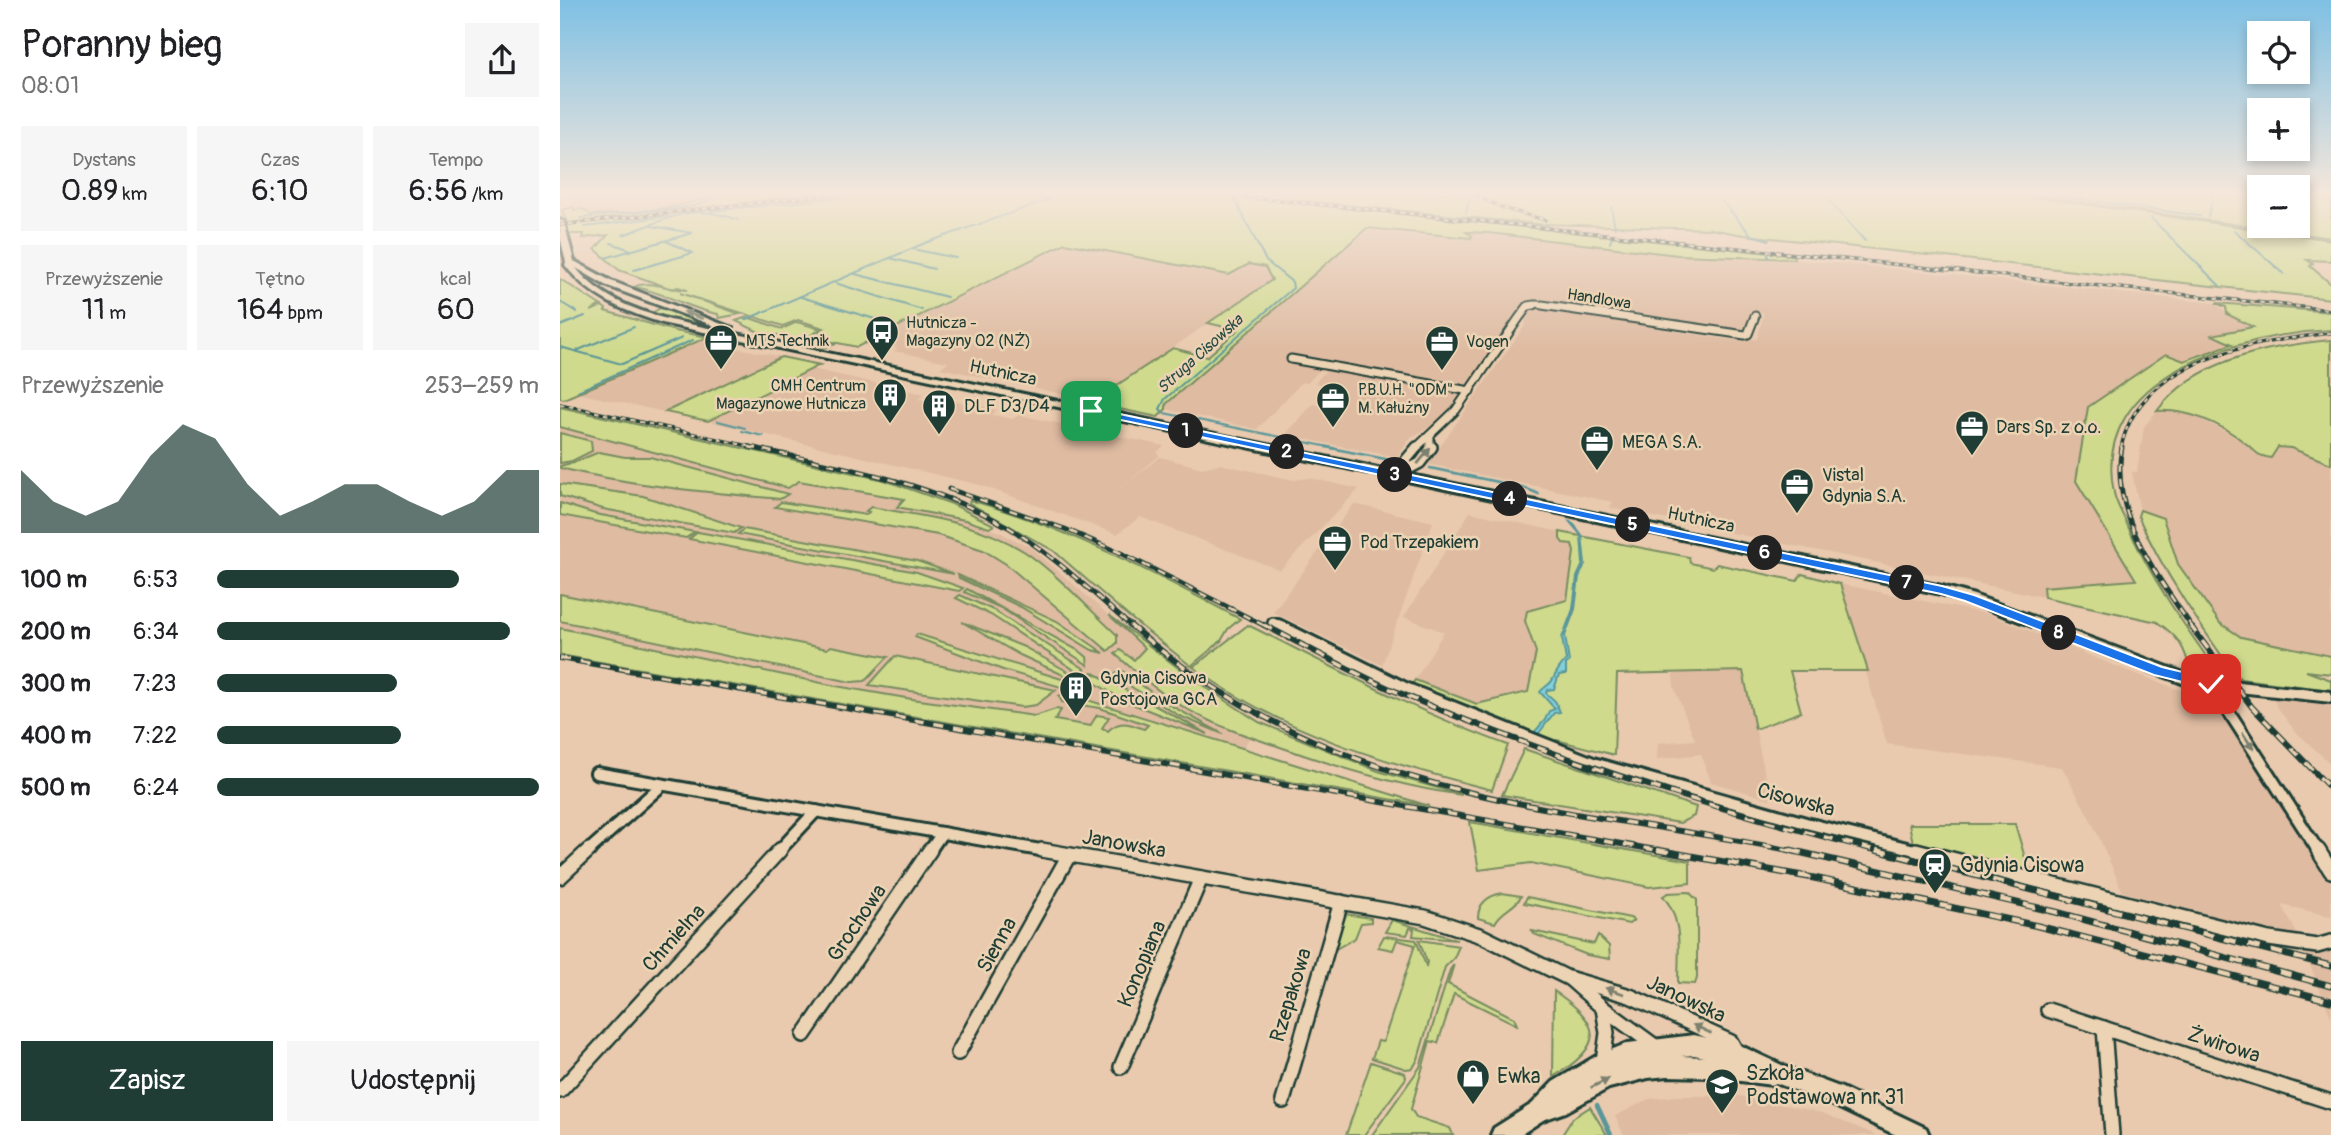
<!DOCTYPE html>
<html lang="pl">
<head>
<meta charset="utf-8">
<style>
  body { margin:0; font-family:Pangolin,sans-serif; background:#f6f6f6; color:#202124; height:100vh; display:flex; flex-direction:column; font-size:26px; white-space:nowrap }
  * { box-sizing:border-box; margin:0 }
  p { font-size:23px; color:#757577 }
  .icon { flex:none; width:38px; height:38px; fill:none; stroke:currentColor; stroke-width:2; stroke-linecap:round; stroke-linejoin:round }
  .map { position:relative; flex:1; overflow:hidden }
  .sheet { display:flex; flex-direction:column; background:#fff; width:560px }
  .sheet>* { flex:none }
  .tools { position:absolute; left:1687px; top:21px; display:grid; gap:14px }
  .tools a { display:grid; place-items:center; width:63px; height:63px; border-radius:0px; background:#fff; box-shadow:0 4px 10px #0003; font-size:35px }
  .pin { position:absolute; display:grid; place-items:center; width:60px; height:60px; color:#fff; margin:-30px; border-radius:14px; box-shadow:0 4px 10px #0006 }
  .km { position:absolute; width:35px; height:35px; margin:-18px; border-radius:50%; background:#222; color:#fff; font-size:19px; line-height:35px; text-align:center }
  .round { display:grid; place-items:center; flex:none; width:74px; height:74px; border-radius:0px; background:#f6f6f6 }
  .head { display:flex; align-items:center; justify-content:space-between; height:119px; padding:0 21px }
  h1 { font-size:38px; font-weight:600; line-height:52px }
  .metrics { display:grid; grid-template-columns:repeat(3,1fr); gap:10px; height:119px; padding:7px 21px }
  .metrics div { display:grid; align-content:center; border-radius:0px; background:#f6f6f6; text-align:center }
  .metrics b { font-size:30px; font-weight:600 }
  .metrics small { font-size:19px; font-weight:400 }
  .metrics p { font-size:19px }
  .chart { height:196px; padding:14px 21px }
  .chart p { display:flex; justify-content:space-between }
  .chart svg { width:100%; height:126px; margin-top:7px; fill:#1f3d34; opacity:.7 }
  .cta { display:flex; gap:14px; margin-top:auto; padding:14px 21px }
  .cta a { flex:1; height:80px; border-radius:0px; background:#1f3d34; color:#fff; font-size:28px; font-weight:600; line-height:80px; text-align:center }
  .cta a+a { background:#f6f6f6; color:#202124 }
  ul { padding:0 21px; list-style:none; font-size:23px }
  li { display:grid; grid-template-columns:112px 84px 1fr; align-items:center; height:52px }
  li i { height:18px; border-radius:9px; background:#1f3d34 }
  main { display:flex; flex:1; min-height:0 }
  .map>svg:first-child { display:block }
  .built { fill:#debba1 }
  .green { fill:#cfda8d; stroke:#778c60; stroke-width:2 }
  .water { fill:#81d1dd; stroke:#5a9699; stroke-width:2 }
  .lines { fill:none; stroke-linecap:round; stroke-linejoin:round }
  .stream-far2 { stroke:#5a9699; stroke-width:2 }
  .stream-far1 { stroke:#5a9699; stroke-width:2.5 }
  .stream { stroke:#5a9699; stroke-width:4.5 }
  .street-far4-casing { stroke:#1f3d34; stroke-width:9 }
  .street-far3-casing { stroke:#1f3d34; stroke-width:11 }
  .street-far2-casing { stroke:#1f3d34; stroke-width:14 }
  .street-far1-casing { stroke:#1f3d34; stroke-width:16 }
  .street-casing { stroke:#1f3d34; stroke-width:18 }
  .secondary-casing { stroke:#1f3d34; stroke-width:6 }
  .street-far4 { stroke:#ecd3b4; stroke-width:5 }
  .street-far3 { stroke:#ecd3b4; stroke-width:7 }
  .street-far2 { stroke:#ecd3b4; stroke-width:9 }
  .street-far1 { stroke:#ecd3b4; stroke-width:10 }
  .street { stroke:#ecd3b4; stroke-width:13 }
  .secondary { fill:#ecd3b4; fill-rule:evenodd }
  .rail-far3-casing { stroke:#1f3d34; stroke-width:3.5 }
  .rail-far2-casing { stroke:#1f3d34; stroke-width:5 }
  .rail-far1-casing { stroke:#1f3d34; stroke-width:6 }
  .rail-casing { stroke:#1f3d34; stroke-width:7 }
  .rail-far3 { stroke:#ecd3b4; stroke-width:2; stroke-dasharray:4.5; stroke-linecap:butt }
  .rail-far2 { stroke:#ecd3b4; stroke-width:2.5; stroke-dasharray:8; stroke-linecap:butt }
  .rail-far1 { stroke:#ecd3b4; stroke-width:3.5; stroke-dasharray:10; stroke-linecap:butt }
  .rail { stroke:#ecd3b4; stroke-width:4.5; stroke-dasharray:12; stroke-linecap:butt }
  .oneway { fill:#7b806e }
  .route { fill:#1a73e8; stroke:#fff; stroke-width:2 }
  .labels { text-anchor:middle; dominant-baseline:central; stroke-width:5; stroke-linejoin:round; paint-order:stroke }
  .far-street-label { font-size:16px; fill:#1f3d34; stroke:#ecd3b4 }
  .far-poi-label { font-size:16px; fill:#1f3d34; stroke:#ecd3b4; text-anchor:start }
  .far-water-label { font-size:16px; font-style:italic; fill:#294c45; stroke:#ecd3b4 }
  .street-label { font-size:18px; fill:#1f3d34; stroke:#ecd3b4 }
  .poi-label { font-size:18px; fill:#1f3d34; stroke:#ecd3b4; text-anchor:start }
  .near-street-label { font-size:21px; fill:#1f3d34; stroke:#ecd3b4 }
  .near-poi-label { font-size:21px; fill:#1f3d34; stroke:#ecd3b4; text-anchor:start }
</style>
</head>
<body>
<main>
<section class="sheet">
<div class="head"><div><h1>Poranny bieg</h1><p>08:01</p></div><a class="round"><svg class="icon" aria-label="share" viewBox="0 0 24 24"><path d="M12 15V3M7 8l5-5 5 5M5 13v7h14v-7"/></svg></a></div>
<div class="metrics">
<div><p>Dystans</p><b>0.89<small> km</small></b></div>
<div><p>Czas</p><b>6:10</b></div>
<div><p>Tempo</p><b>6:56<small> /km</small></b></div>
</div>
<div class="metrics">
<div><p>Przewyższenie</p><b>11<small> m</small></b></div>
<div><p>Tętno</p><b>164<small> bpm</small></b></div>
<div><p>kcal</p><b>60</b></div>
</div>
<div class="chart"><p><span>Przewyższenie</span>253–259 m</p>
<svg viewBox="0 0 160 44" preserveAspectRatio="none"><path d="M0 44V22L10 33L20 38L30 33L40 17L50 6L60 11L70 27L80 38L90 33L100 27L110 27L120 33L130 38L140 33L150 22L160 22V44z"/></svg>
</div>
<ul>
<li><b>100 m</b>6:53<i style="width:75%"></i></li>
<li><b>200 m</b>6:34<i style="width:91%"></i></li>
<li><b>300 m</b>7:23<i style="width:56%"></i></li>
<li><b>400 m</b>7:22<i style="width:57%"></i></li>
<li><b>500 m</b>6:24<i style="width:100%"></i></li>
</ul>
<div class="cta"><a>Zapisz</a><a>Udostępnij</a></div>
</section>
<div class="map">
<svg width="1771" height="1135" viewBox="0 0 1771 1135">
  <rect width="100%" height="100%" fill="#e9caae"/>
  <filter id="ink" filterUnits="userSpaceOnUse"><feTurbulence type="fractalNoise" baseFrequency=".0143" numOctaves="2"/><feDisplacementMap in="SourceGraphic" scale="14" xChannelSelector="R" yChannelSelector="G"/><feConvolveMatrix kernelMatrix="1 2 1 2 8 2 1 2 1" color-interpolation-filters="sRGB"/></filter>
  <g filter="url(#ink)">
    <g class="built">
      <path d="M10,193H160L145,200L114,206L31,215L23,209L14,211Z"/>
      <path d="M807,228L910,238L904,232L928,233L1118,255L1217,260V258L1330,268L1656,303L1667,314L1695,327L1653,336L1673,344L1624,361L1606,354L1529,407L1516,481L1577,580L1484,587V597L1050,508L1053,502L868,464L966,324L965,320L973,309L982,307L1092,327L1093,325L1108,326L1107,330L1173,340L1197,339L1204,313L1191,312L1185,329H1168L1013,304L966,301L894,405L868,428L851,437L837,457L725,435L753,404L762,406L777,388L755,383L767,369L762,368L747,383L742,382L697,429L606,409V404Z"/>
      <path d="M505,243L669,276L689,264L705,267L711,280L535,401L380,368L388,362L334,351L338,348L302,345Z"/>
      <path d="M138,340L221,357L105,412L17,393Z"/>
      <path d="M252,369L364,394L358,399L379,403L385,399L437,410L432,415L453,419L459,415L521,428L517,433L539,437L544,433L604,446L597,452L599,456L553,494L600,457L642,468L659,464L734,480L749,478L799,489L720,570L580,517L557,534L420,485L148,421Z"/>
      <path d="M1606,410L1637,416L1686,443L1695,454L1718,447L1731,448L1771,464V656L1681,637L1670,631L1659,622L1618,564L1603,519L1580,510L1572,472H1577L1584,427L1597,411Z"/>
      <path d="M0,427L228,488L238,481L345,499L337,506L405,520L439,532L472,548L586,648L616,671L699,722L673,765L0,648Z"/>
      <path d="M794,504L873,522L822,665L713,612Z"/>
      <path d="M910,512L1000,532V539L1012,544L1014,552L1007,601L965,621L976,652L968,692L917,704L855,680L884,632L844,617Z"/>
      <path d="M1280,584L1428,614L1568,671L1637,696L1643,705L1665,718L1768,880H1771V916L1722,905L1739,938L1771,949V1017L1739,938L1563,892L1533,824L1502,767L1327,744Z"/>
      <path d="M1183,671L1210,799L1151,782L1141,754L1097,759L1098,743L1135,740L1114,687L1113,675L1125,672Z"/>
      <path d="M1714,697L1771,703V764L1734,730L1715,704Z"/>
      <path d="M1117,1096H1179L1215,1103L1262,1113L1316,1135H1064L1055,1116L1089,1099Z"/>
    </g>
    <g class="green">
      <path d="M160,193H268L7,223L2,210L13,207L14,210L23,209L31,215C74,213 120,209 160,193Z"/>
      <path d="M295,193H637L1229,255L1234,256V259L1118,255L928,233L906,232L912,236L911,238L807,228L606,404V409L598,417L530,403L613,348L647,357L678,330L648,323L712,280L705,267L689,264L669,275L505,243L297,347L249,337L264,328L238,320L223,326L120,293L180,314L159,318L158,314C129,309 102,291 74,287C88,279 113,291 127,290L118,287L112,289L59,270L35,249L48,235L23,238L24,234H8L6,225Z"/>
      <path d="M667,193H1446L1771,240V261L1747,260L1753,264L1750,266L1771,284V299L1184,235L1150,229L986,224L987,225Z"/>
      <path d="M1454,193H1699V226H1738V193H1771V238Z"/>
      <path d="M0,279L40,305L31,311L42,306L46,309L45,311L115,331L148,337L4,399L0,398Z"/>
      <path d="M1656,303L1771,312V330C1682,334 1529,374 1554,493C1556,503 1562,513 1566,522C1590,578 1626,628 1661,677L1631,672C1624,646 1619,637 1597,622L1484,597L1483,587L1576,580L1516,481L1528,407L1606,354L1624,361L1672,344L1652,335L1693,327L1667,314L1666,307Z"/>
      <path d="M104,306L154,325L143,328L90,314Z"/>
      <path d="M187,317L222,329L237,322L261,329L246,338L276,344L263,348L230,339L224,335H205L176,321Z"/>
      <path d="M1771,340V464L1731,448L1718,447L1711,458C1692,454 1698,452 1684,442C1660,423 1627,409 1597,411C1636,359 1709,346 1771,340Z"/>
      <path d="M221,357L260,365L148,421L105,412Z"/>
      <path d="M0,407L324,480L392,504L434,525L429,528L405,520L337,507L344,499L239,481L228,488L0,427Z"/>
      <path d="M0,433L31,441L32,451L12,461L0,463Z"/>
      <path d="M39,452L65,457H90L228,494L220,499C145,492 73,486 0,468V466L15,462Z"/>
      <path d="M0,484L83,496L181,528L174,533L43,509L0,496Z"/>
      <path d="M410,500C505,527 593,572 680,619L668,629L661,641L631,666L567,615L494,551L409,503Z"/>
      <path d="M221,502L306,515L309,512L306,511L311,507C364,516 418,522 465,552C495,572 530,610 557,635V643L548,651L446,564L423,550L378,535L215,507Z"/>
      <path d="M0,503L35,514L135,532L126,538L0,515Z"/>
      <path d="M1580,510L1603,518L1618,564L1660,623L1681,637L1771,656V674L1746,671L1771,680V690L1681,679L1673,672C1638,622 1603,572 1578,516Z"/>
      <path d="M184,529L357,561L394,574L178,534Z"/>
      <path d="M138,532L357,572L403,588L399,591L129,539Z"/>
      <path d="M1000,532L1129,557L1130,563L1153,568L1157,564L1237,581L1242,574L1280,584L1308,671H1230L1241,712L1195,729L1183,671L1057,674L1054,755L997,740L993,742L851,686L855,680L917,704L968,692L976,652L965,621L967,611L1007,600L1014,552L1012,544L1003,543L1000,539Z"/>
      <path d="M398,575L497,621L544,653L532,650L461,607L399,578Z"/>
      <path d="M407,589L521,652L527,657L528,665L441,608L404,592Z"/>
      <path d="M0,594L267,649L271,646L328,657L305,681L291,682L0,621Z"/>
      <path d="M400,595L433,610L525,669L519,673L431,615L396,598Z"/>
      <path d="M549,615L630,677L699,722L818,771L902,795C842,787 783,769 726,749C693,738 658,727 627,709C600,694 578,674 555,654L560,650L574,660L585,648Z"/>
      <path d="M402,622L464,647L514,675L510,678L460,655Z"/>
      <path d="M688,625C773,667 859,713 948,745L932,790C827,763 721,733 633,667Z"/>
      <path d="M0,628L276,686L352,699L475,716L496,709L501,710L495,720L530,726L537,715L549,717L542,728L548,731C560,719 570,724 584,729L588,725L540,708L502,702L499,696L505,693L869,806L0,655Z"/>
      <path d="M357,634L508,681L501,687L443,670L355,637Z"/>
      <path d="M335,656L496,690L476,705L462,707L309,685Z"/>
      <path d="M561,670L606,703L663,734L620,716L553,676Z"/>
      <path d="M532,672L648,734L565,701L525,677Z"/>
      <path d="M964,749L1136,807L1134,816L1120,823L942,795Z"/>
      <path d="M910,822L1130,861V883L1089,887L971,863L919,870Z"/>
      <path d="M1349,824H1455L1468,868L1473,869L1474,875L1360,847L1353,843Z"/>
      <path d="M1129,892L1137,900V978L1135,984L1118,983C1118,952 1124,921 1103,896L1108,893Z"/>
      <path d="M942,893L961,896C956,908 942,909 935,923L918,918C918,903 928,896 942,893Z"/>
      <path d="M967,897L1070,918L1074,920L1069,924L964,903Z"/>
      <path d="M785,914L811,918V922L801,923L795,938L772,951Z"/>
      <path d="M832,920L897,940L853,936L854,929L850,928L847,935L825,932Z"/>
      <path d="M972,931L1034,944L1038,935L1049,946L1050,959L1027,955L974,934Z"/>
      <path d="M824,936L856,940L866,966L867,962L859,940L899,946L894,958L885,967L858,1059L853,1068L846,1069L812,1058L818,1041L823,1042L855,945L837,940L833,950L818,947Z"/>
      <path d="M894,964L888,984L954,1018L957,1025L894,994L878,1043L870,1041L851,1109L856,1117L890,1128L893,1135H812L860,1067L890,970Z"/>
      <path d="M994,991C1043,1024 1046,1045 993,1077Z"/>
      <path d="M811,1062L845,1073L846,1078L804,1135H786Z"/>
      <path d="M1030,1107L1047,1135H1002L1013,1118Z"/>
    </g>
    <path class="water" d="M1010,522L1013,523L1022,535L1025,564L1019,577L1015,609L1005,636L1009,662L1006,664V674L999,675L994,689L987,690L986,693L995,701L1000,712L994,713L976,737L972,735L985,720L989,711L995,709L980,692C984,687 990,685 993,679C996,673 1000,666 1006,660L1002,638L1013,609L1017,577L1023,564L1021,535Z"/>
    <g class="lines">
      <g class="stream-far2">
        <path d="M1155,193L1191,235L1209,240"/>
        <path d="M1262,193L1305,241"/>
        <path d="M1475,193L1640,216"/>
        <path d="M673,196L706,261L732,282L733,288L605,399L600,409L604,413L774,448"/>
        <path d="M1051,207L1055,228"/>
        <path d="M119,208L137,205L165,193"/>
        <path d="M151,211L319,193"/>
        <path d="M906,213L909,200"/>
        <path d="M1648,217L1654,193"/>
        <path d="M20,218L118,208"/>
        <path d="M1591,218L1660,286"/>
        <path d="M25,227L108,216"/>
        <path d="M1674,230L1724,274"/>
        <path d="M63,235C109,219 129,202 178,220"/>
        <path d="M51,243L71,250"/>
        <path d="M1050,243L1052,236"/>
        <path d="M352,249L396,258"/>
        <path d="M1208,253V257"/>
        <path d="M45,258L132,233L92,226"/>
        <path d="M330,258L374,269"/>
        <path d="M74,270L133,253L106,241"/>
        <path d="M295,274L387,297"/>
        <path d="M275,283L362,310"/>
        <path d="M241,297L325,322"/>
        <path d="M0,302L17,312"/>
        <path d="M185,320L365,243L491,199L460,193"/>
        <path d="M0,326L25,316"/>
        <path d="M0,347L62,364L122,338"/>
        <path d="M16,351L74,327"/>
        <path d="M18,391L133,340"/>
        <path d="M158,421L185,428"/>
        <path d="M182,431L203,436"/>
      </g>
      <g class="stream-far1">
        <path d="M766,447L835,461"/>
        <path d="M870,468L962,487L979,494"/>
      </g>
      <path class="stream" d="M1037,1105L1051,1135"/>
      <g class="street-far4-casing">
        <path id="street-far4" d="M968,306L977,304L993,306"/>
      </g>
      <g class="street-far3-casing">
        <g id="street-far3">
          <path d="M982,305L1185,335L1188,334L1195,316"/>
          <path d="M731,359L910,391"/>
          <path d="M870,437V448"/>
          <path d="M856,448L896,410L959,318L968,306L974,305"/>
        </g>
      </g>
      <g class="street-far2-casing">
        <g id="street-far2">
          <path d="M847,470L860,463L872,447"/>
          <path d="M843,477L847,470L846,460L857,447"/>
          <path d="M713,623L721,627"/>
        </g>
      </g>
      <g class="street-far1-casing">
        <g id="street-far1">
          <path d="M718,625L845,688L1033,763L1246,823L1363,852"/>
          <path d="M1651,684L1759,852"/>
          <path d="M36,773L492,852"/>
          <path d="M27,852L102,785"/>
          <path d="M218,852L256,811"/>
          <path d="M369,852L382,833"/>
        </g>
      </g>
      <g class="street-casing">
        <g id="street">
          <path d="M482,850L865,917L922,936L1008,978L1070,996L1171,1042L1176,1051"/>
          <path d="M1356,850L1709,939L1757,946L1771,942"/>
          <path d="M1758,850L1771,871"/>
          <path d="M0,877L29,850"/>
          <path d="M1010,979L1043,1008L1095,1046"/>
          <path d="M1043,1008L1047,1033L1043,1062"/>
          <path d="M1488,1010L1771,1102"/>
          <path d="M1544,1028L1552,1135"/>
          <path d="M244,1035L370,850"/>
          <path d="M398,1053L509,855"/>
          <path d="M561,1067L641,878"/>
          <path d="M0,1091L220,850"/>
          <path d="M723,1101L781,902"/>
        </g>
      </g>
      <g class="secondary-casing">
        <g id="secondary">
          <path d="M0,220L4,222L14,261L51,281L172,328L165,330L45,285L16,268C40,298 75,310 110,320L1382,586L1414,595L1624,673L1651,679L1771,692V702L1651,689L1622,683L1406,601L1381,594L106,324C66,312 31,299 5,265L6,262L0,236Z"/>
          <path d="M1134,1035L1179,1045L1226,1067L1282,1088L1366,1128L1369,1135H1336L1271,1104L1216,1083L1212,1085L1149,1077L1108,1076L1088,1078L1049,1088L1006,1112L983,1120L960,1135H931L934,1128L972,1104L993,1082L1036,1056L1068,1043ZM1134,1055L1144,1057L1121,1056Z"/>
        </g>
      </g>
      <use href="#street-far4" class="street-far4"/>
      <use href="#street-far3" class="street-far3"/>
      <use href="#street-far2" class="street-far2"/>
      <use href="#street-far1" class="street-far1"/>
      <use href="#street" class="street"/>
      <use href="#secondary" class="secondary"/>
      <g class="rail-far3-casing">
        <g id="rail-far3">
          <path d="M652,193L1771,310"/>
          <path d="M911,193L943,208L985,220"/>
          <path d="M0,225L282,193"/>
          <path d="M0,404L197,448"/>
          <path d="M1561,448C1579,358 1695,342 1771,333"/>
        </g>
      </g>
      <g class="rail-far2-casing">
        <g id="rail-far2">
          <path d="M189,447C277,466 369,481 448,527C493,555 532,592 572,627"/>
          <path d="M1562,447C1549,512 1597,576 1632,627"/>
          <path d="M389,489L505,529L561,553L707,627"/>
        </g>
      </g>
      <g class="rail-far1-casing">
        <g id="rail-far1">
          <path d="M570,625C666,708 781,762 904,791C1014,818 1127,829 1238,852"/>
          <path d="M704,625C745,646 786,669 828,688C990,758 1152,809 1323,852"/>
          <path d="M1630,625L1692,707L1771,789"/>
          <path d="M0,658L1107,852"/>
        </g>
      </g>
      <g class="rail-casing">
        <g id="rail">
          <path d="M1097,850L1254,878L1478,926L1771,1001"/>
          <path d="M1230,850L1496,912L1771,986"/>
          <path d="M1316,850L1771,966"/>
        </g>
      </g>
      <use href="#rail-far3" class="rail-far3"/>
      <use href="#rail-far2" class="rail-far2"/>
      <use href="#rail-far1" class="rail-far1"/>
      <use href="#rail" class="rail"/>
    </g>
    <defs><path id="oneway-solid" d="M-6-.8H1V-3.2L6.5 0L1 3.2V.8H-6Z" transform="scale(1.75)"/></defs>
    <g class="oneway">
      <use href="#oneway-solid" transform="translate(133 315) rotate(-159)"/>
      <use href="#oneway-solid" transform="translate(864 456) rotate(-51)"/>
      <use href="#oneway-solid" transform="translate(1688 741) rotate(57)"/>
      <use href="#oneway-solid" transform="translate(1055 991) rotate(-162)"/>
      <use href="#oneway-solid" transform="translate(1142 1029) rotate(-155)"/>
      <use href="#oneway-solid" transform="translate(1040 1083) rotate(-27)"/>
    </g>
  </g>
  <linearGradient id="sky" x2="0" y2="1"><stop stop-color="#7fc0e4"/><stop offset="0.55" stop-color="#f5e7db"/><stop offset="1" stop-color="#f5e7db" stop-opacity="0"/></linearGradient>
  <rect width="1771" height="352" fill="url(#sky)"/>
  <path class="route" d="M531,408L1382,586L1414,595L1602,667L1651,679L1657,684L1651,689L1594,675L1405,601L1381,594L528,413L526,411Z"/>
  <defs>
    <g id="bus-pin" transform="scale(1.75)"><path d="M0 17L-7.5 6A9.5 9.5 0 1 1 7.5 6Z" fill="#1f3d34" stroke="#ecd3b4"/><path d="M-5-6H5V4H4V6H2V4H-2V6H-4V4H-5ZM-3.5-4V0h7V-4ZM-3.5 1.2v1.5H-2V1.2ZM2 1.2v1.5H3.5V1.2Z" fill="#fff"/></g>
    <g id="office-pin" transform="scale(1.75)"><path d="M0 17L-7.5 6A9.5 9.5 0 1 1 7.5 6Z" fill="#1f3d34" stroke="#ecd3b4"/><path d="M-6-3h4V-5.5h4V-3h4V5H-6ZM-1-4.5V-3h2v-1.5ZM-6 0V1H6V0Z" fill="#fff"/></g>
    <g id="building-pin" transform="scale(1.75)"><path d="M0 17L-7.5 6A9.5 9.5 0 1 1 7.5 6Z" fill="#1f3d34" stroke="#ecd3b4"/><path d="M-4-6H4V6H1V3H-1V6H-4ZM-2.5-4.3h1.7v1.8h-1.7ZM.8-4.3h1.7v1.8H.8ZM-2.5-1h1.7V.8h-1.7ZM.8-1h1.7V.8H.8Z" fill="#fff"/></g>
    <g id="station-pin" transform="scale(1.75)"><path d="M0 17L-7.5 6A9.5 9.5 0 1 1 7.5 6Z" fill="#1f3d34" stroke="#ecd3b4"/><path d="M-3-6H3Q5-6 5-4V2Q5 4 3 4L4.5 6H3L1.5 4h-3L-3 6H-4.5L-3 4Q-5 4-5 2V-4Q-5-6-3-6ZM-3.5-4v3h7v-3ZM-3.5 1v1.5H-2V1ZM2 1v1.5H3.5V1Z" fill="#fff"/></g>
    <g id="shop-pin" transform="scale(1.75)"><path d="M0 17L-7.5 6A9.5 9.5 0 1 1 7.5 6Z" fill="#1f3d34" stroke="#ecd3b4"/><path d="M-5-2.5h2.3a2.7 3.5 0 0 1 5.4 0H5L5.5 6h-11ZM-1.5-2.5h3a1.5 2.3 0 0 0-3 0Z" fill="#fff"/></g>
    <g id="school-pin" transform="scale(1.75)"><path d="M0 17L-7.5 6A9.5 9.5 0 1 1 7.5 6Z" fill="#1f3d34" stroke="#ecd3b4"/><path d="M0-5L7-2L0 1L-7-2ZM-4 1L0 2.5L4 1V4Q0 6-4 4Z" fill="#fff"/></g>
  </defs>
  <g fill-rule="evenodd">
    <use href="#bus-pin" x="322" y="332"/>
    <use href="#office-pin" x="161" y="341"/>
    <use href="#office-pin" x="882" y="342"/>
    <use href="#building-pin" x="330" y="395"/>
    <use href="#office-pin" x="773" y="399"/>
    <use href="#building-pin" x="379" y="406"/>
    <use href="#office-pin" x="1412" y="427"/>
    <use href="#office-pin" x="1037" y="442"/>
    <use href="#office-pin" x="1237" y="485"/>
    <use href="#office-pin" x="775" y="542"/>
    <use href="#building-pin" x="516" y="688"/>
    <use href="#station-pin" x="1375" y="865"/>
    <use href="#shop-pin" x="913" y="1076"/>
    <use href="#school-pin" x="1162" y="1085"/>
  </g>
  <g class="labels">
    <g class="far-street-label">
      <text transform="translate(1039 299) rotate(9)">Handlowa</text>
    </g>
    <g class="far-poi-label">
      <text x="346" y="323">Hutnicza -<tspan x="346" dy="18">Magazyny 02 (NŻ)</tspan></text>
      <text x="186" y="341">MTS Technik</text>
      <text x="906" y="342">Vogen</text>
      <text x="306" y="386" text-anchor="end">CMH Centrum<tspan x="306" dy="18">Magazynowe Hutnicza</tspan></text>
      <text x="798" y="390">P.B.U.H. "ODM"<tspan x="798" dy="18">M. Kałużny</tspan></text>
    </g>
    <g class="far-water-label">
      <text transform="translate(640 354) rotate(-42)">Struga Cisowska</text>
    </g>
    <g class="street-label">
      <text transform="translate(443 373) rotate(12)">Hutnicza</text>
      <text transform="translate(1141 520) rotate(12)">Hutnicza</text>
    </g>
    <g class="poi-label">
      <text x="404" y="406">DLF D3/D4</text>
      <text x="1436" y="427">Dars Sp. z o.o.</text>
      <text x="1062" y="442">MEGA S.A.</text>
      <text x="1262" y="475">Vistal<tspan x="1262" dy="21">Gdynia S.A.</tspan></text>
      <text x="800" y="542">Pod Trzepakiem</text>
      <text x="540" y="678">Gdynia Cisowa<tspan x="540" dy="21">Postojowa GCA</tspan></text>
    </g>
    <g class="near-street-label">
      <text transform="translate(1236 800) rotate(15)">Cisowska</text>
      <text transform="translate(564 844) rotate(10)">Janowska</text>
      <text transform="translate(297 923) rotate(-56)">Grochowa</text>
      <text transform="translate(114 938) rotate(-48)">Chmielna</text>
      <text transform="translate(437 945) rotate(-61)">Sienna</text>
      <text transform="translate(582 964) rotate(-67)">Konopiana</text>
      <text transform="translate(731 995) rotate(-73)">Rzepakowa</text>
      <text transform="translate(1126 999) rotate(25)">Janowska</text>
      <text transform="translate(1664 1045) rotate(18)">Żwirowa</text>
    </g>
    <g class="near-poi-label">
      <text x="1400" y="865">Gdynia Cisowa</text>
      <text x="1186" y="1073">Szkoła<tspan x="1186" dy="24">Podstawowa nr 31</tspan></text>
      <text x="937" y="1076">Ewka</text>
    </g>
  </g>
</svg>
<div class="tools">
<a><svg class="icon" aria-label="locate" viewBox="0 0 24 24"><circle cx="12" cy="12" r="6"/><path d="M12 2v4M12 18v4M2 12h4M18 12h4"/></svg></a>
<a>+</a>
<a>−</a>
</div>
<div class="pin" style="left:531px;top:411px;background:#1e9e55"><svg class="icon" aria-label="arrive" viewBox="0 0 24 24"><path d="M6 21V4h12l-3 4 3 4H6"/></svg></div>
<div class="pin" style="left:1651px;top:684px;background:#d93025"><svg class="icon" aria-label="check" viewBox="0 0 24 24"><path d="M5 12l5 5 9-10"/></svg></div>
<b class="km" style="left:626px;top:431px">1</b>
<b class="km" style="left:727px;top:452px">2</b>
<b class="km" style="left:835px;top:475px">3</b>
<b class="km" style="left:950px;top:499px">4</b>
<b class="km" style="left:1073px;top:525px">5</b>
<b class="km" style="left:1205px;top:553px">6</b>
<b class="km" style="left:1347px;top:583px">7</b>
<b class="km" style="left:1499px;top:633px">8</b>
</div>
</main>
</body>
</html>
